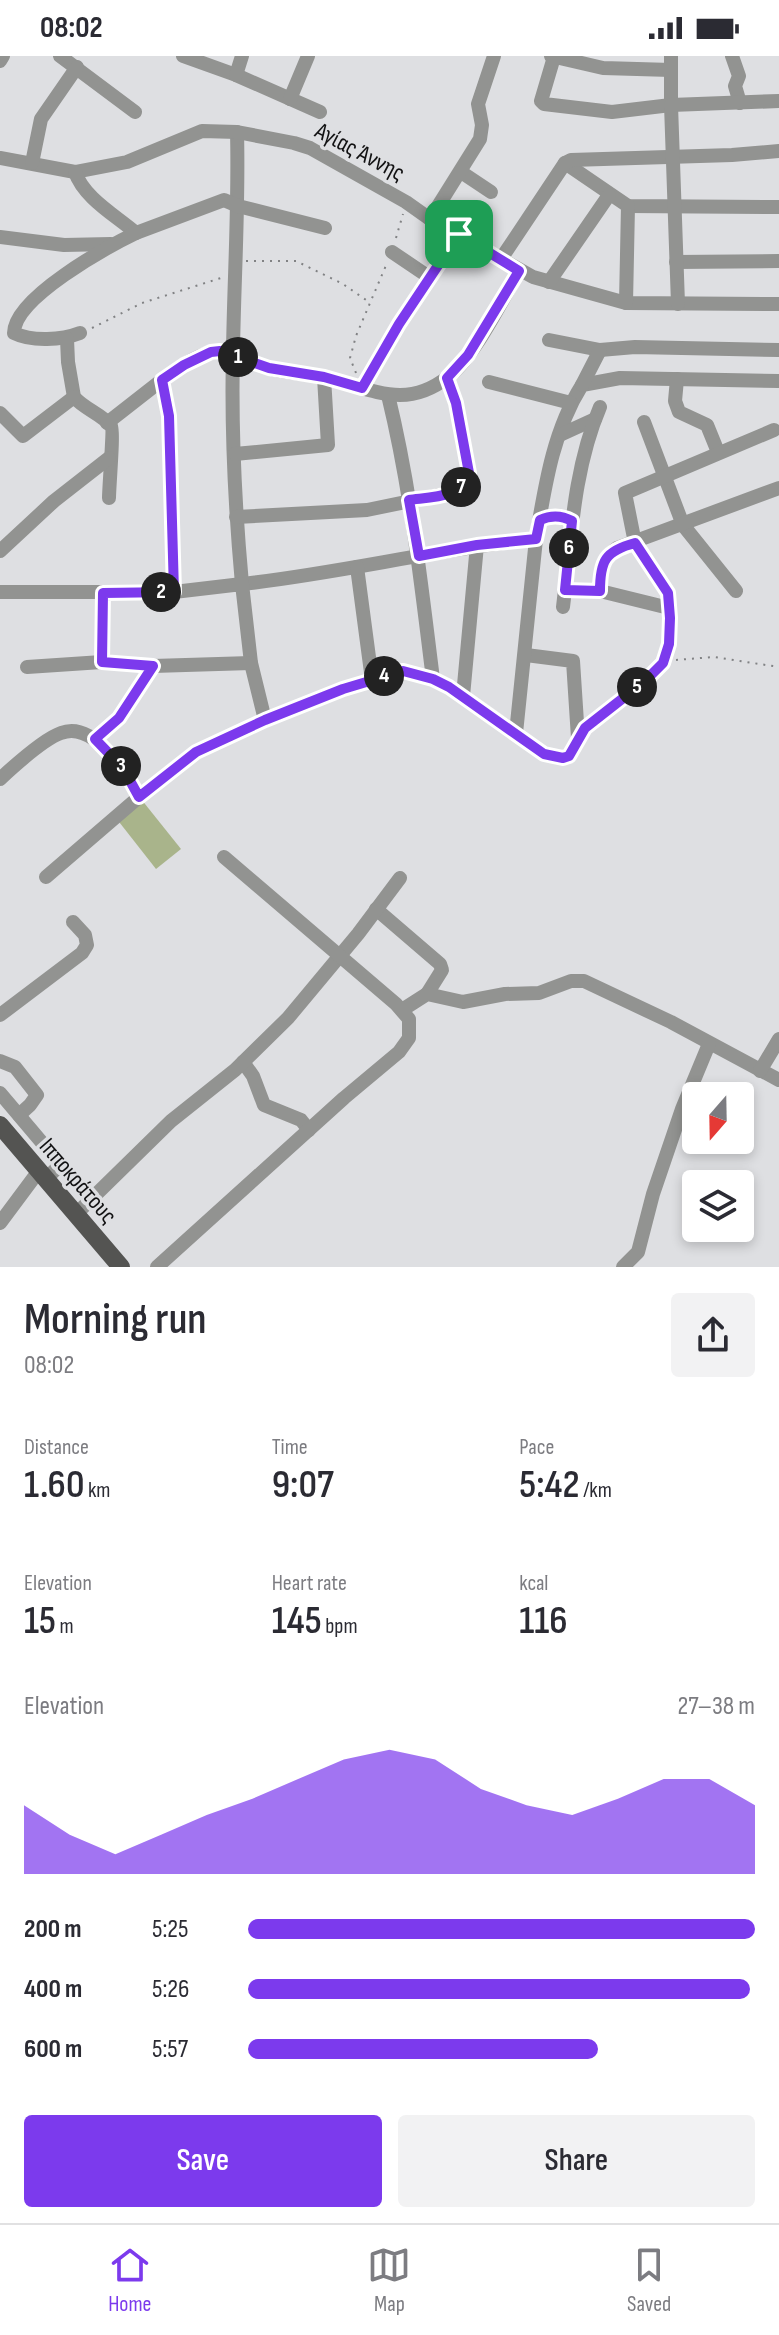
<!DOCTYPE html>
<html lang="en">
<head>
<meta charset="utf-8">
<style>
  body { margin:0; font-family:"Sofia Sans Condensed",sans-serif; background:#f2f2f3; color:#2b2b33; height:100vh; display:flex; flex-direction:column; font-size:30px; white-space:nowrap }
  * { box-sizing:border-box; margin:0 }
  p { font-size:26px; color:#7c7c81 }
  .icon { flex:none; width:44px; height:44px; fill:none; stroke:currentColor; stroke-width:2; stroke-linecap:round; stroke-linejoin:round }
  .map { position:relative; height:1211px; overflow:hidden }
  .sheet { display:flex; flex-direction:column; background:#fff; flex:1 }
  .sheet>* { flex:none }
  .needle { width:52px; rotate:200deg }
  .controls { position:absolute; left:682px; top:1026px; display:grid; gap:16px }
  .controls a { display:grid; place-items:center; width:72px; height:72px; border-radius:8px; background:#fff; box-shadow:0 4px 12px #0003; font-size:40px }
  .pin { position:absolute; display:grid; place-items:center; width:68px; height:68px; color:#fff; margin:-34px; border-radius:16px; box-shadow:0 4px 12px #0006 }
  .km { position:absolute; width:40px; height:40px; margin:-20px; border-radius:50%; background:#222; color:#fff; font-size:22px; line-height:40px; text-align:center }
  .round { display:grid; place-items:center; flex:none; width:84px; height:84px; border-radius:8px; background:#f2f2f3 }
  .headline { display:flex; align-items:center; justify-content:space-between; height:136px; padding:0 24px }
  h1 { font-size:44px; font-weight:600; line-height:60px }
  .figures { display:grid; grid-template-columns:repeat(3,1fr); gap:12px; height:136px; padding:8px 24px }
  .figures div { display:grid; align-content:center }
  .figures b { font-size:40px; font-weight:600 }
  .figures small { font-size:22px; font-weight:400 }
  .figures p { font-size:22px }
  .chart { height:224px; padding:16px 24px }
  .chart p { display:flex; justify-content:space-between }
  .chart svg { width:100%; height:144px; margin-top:8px; fill:#7c3aed; opacity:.7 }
  .cta { display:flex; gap:16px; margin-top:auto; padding:16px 24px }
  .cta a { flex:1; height:92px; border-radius:8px; background:#7c3aed; color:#fff; font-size:32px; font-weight:600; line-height:92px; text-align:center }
  .cta a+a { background:#f2f2f3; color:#2b2b33 }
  ul { padding:0 24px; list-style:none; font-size:26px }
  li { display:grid; grid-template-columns:128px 96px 1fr; align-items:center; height:60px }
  li i { height:20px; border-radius:10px; background:#7c3aed }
  .status { display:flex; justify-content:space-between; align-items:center; height:56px; padding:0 40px; background:#fff; direction:ltr }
  .status svg { height:22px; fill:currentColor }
  .tab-bar { display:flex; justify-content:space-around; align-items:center; height:112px; border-top:2px solid #e1e1e2; background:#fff; font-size:22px; color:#7c7c81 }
  .tab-bar a { display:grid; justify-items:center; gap:4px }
  .tab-bar .active { color:#7c3aed }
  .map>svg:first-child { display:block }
  .green { fill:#a9b48b }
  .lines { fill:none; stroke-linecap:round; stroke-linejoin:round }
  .path { stroke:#818284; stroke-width:2; stroke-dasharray:2 6; stroke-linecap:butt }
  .minor { stroke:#929391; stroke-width:14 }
  .major { stroke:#545452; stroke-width:18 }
  .route-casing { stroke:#fff; stroke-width:16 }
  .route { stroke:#7c3aed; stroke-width:10 }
  .labels { text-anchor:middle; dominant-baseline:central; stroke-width:7; stroke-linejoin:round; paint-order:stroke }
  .street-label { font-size:24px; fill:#121213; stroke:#dedfe2 }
</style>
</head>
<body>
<div class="status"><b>08:02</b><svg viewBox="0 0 49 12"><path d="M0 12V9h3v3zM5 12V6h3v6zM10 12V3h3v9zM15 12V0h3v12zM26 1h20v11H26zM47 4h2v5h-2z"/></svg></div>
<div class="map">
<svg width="779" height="1211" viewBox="0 0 779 1211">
  <rect width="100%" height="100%" fill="#dedfe2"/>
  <path class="green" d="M141,743L181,793L156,813L116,762Z"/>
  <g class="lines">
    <g class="path">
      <path d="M396,182L403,158"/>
      <path d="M246,205H296L343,228L369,246"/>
      <path d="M92,272L142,247L224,221"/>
      <path d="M356,317L350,302L356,280L387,207"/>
      <path d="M676,604L714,601L779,611"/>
      <path d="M591,667L654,616"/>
      <path d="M526,686C540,695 552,704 569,700L574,691"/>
    </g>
    <g class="minor">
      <path d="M60,0L135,56"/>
      <path d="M183,0L236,19L320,56"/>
      <path d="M551,0L603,12L671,14"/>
      <path d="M732,0L739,20L735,30L740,47"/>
      <path d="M554,1L541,45L544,48L612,56L671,49V0"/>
      <path d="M0,5L3,0"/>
      <path d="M236,19L242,0"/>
      <path d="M290,43L308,0"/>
      <path d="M237,76C239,150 234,223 233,296C231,374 235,451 242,528C341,517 437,493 536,483C545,430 553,375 582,329L620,322L779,325"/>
      <path d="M0,102L75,116L127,106L202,75L237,76L294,87L310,92L406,146L430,163L533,221L626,247L779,248"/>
      <path d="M32,107L41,63L77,11"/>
      <path d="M565,107L628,150L779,151"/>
      <path d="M75,116C84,142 115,159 136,177L224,144L238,150L325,172"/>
      <path d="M461,116L491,136"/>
      <path d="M430,163L480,83L482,69L478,48L494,0"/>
      <path d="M0,181L64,189L111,188"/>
      <path d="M392,196L429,221"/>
      <path d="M501,203L565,107L571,104L732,99L779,95"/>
      <path d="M676,206L779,205"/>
      <path d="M549,226L609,139"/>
      <path d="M626,247L628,150"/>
      <path d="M678,248L671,49L779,45"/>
      <path d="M80,277C62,284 32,286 14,277C14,242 107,191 136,177"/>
      <path d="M67,283L68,306L74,341C84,353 102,358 111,370C114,374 109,431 109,442"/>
      <path d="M549,284L600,294L635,291L779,294"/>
      <path d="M677,323L675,345L679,356L707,369L718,396"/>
      <path d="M489,326L571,347"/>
      <path d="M582,329L600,294"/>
      <path d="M362,332L399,268L459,178"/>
      <path d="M388,339C411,433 421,528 433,623"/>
      <path d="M0,357L23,380L74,341"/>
      <path d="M644,366L683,469L736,535"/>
      <path d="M107,367L162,324"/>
      <path d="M560,379L595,363"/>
      <path d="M235,398L328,389L324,321"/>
      <path d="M236,461L367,454L454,436L468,424L469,417L456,347L447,322"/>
      <path d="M540,464L556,460L572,465"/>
      <path d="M0,495L54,445L109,402"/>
      <path d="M357,511L372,624"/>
      <path d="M565,534L600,535L669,552"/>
      <path d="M600,535C600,518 602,502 617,492L779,432"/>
      <path d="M0,536H174L242,528L251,607L265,664L196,696L139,741L46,821"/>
      <path d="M174,536L169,360L162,324C177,314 197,297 216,296C232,294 252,307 268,312C285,317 304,317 322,321C370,331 403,356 448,321C475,300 501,246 519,215"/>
      <path d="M103,537L102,606L153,610L251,607"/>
      <path d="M563,551C571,485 573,414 600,351"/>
      <path d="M526,599L573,605L578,682"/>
      <path d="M663,607L669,588L670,562L668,537L635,487L625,437L774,374"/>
      <path d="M27,611L102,606"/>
      <path d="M463,640L477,489"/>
      <path d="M265,664L343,633L403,615L433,623L449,631L516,677L536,483"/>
      <path d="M95,683L119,662L153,610"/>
      <path d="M0,723C14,710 44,683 61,677C94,664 126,718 139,741"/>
      <path d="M376,853L440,908L442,914L427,938"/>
      <path d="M402,954L427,938L463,946L505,938L539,937L571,925H584L671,966L779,1024"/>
      <path d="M0,959L82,897L87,889L85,879L73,866"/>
      <path d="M0,1005L15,1011L37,1039L30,1049L19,1059"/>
      <path d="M243,1006L253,1020L264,1049L301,1064L309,1074"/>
      <path d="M760,1015L779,983"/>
      <path d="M0,1037L55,1102L59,1110L45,1124"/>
      <path d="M75,1159L171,1065L235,1014L288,962L358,878L400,822"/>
      <path d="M0,1167L38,1116"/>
      <path d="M157,1211L344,1042L399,996L409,982V963L396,948L224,801"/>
      <path d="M623,1211L638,1196L653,1138L682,1053L709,988"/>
    </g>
    <path class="major" d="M0,1069L121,1211"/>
  </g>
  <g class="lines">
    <g class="route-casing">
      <path id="route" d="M459,178L519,215L468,299L447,322L456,347L469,417C464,442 430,441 409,444L419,500L477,489L536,483L540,464C551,459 561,459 572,465L565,534L600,535C600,505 605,495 635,487L668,537L670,562L669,588L663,607L645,625L585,672L569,700L563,702L544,698L449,631L433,623L403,615L343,633L265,664L196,696L139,741L123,712L95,683L119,662L153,610L102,606L103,537L174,536L169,360L162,324L184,309L211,296L220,295L269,312L324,321L362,332L399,268Z"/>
    </g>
    <use href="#route" class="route"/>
  </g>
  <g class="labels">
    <g class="street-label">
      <text transform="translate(360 96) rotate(28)">Αγίας Άννης</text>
      <text transform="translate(78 1125) rotate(49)">Ιπποκράτους</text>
    </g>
  </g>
</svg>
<div class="controls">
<a><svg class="needle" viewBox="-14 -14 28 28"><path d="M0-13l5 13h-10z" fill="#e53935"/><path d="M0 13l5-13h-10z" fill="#7c7c81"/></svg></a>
<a><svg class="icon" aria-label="layers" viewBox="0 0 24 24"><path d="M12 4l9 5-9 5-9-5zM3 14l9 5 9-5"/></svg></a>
</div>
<div class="pin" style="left:459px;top:178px;background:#1e9e55"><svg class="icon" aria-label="arrive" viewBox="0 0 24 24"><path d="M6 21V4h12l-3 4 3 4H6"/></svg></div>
<b class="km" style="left:238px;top:301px">1</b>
<b class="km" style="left:161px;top:536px">2</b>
<b class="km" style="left:121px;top:710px">3</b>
<b class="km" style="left:384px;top:620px">4</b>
<b class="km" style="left:637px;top:631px">5</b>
<b class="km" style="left:569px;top:492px">6</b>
<b class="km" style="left:461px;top:431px">7</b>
</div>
<section class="sheet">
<div class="headline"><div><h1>Morning run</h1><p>08:02</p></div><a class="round"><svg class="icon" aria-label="share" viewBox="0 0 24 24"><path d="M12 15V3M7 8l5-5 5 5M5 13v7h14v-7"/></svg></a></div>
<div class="figures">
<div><p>Distance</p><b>1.60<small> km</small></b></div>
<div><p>Time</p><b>9:07</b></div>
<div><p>Pace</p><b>5:42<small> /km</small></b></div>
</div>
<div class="figures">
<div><p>Elevation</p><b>15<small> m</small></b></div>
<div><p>Heart rate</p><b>145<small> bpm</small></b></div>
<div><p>kcal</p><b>116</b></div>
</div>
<div class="chart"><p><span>Elevation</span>27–38 m</p>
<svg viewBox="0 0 160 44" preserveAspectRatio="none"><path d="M0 44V23L10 32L20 38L30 32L40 26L50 21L60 15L70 9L80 6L90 9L100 18L110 23L120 26L130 21L140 15L150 15L160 23V44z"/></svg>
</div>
<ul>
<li><b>200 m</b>5:25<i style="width:100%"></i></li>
<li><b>400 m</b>5:26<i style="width:99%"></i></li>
<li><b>600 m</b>5:57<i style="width:69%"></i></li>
</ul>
<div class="cta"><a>Save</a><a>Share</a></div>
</section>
<nav class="tab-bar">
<a class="active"><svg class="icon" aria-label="home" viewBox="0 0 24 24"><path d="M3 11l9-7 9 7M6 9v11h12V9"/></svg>Home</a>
<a><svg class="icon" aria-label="map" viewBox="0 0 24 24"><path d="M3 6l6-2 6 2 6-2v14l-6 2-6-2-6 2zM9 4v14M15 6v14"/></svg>Map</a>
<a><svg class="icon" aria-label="saved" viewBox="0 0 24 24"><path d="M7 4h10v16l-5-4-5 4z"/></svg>Saved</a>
</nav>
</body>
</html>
